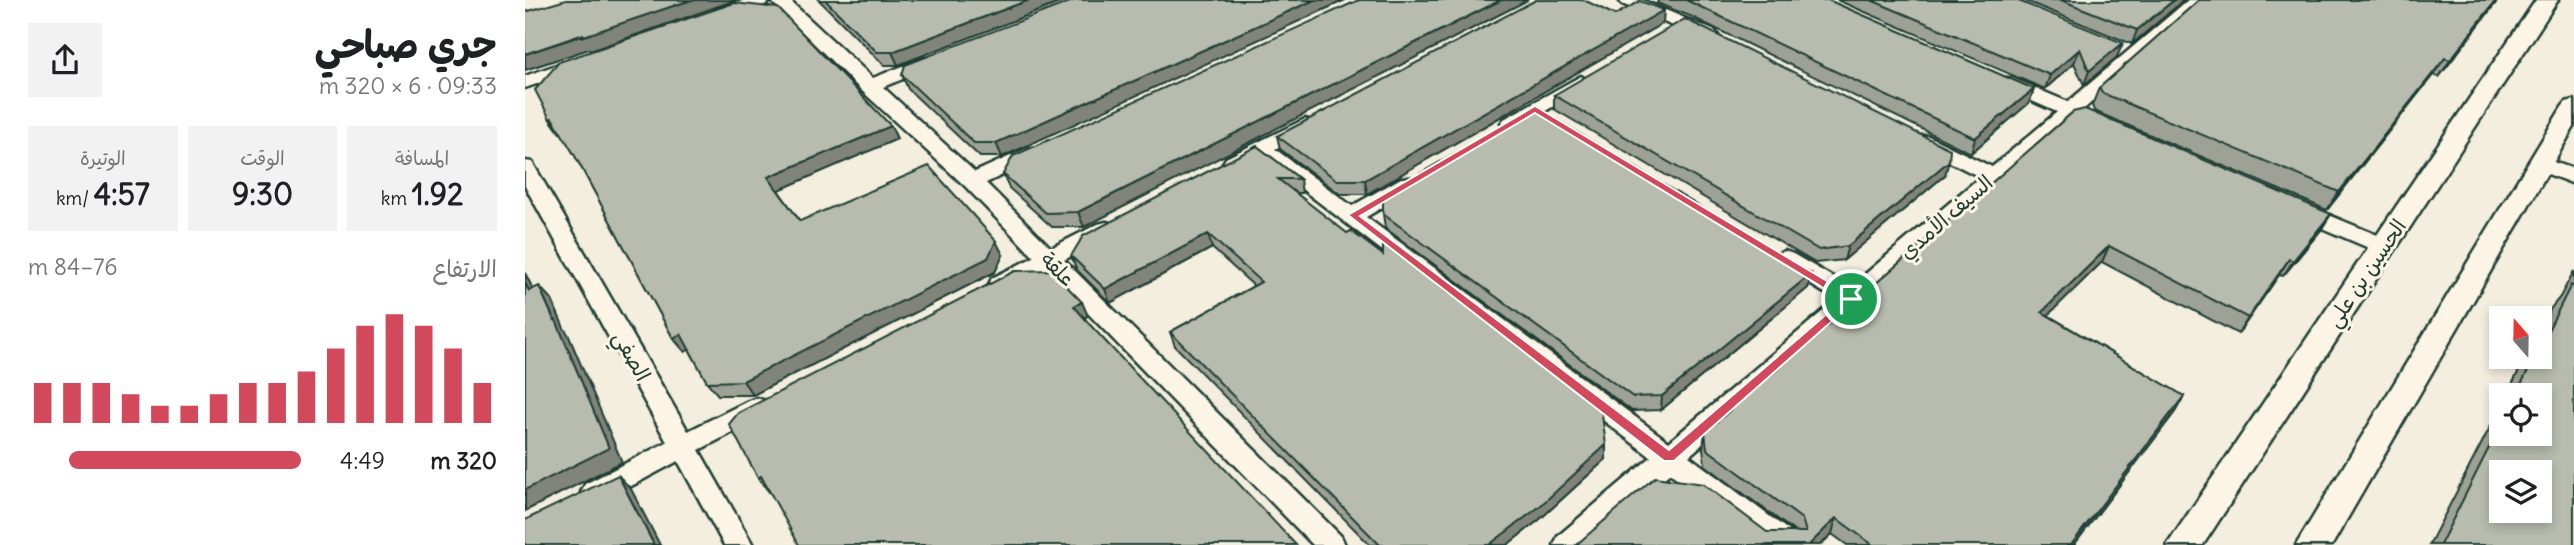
<!DOCTYPE html>
<html lang="ar">
<head>
<meta charset="utf-8">
<style>
  body { margin:0; font-family:Delius,"Playpen Sans Arabic",sans-serif; background:#f2f2f2; color:#202124; direction:rtl; height:100vh; display:flex; flex-direction:column; font-size:26px; white-space:nowrap }
  * { box-sizing:border-box; margin:0 }
  p { font-size:23px; color:#757577 }
  .icon { flex:none; width:38px; height:38px; fill:none; stroke:currentColor; stroke-width:2; stroke-linecap:round; stroke-linejoin:round }
  .map { position:relative; flex:1; overflow:hidden; direction:ltr }
  .panel { display:flex; flex-direction:column; background:#fff; width:525px }
  .panel>* { flex:none }
  .needle { width:46px; rotate:340deg }
  .tools { position:absolute; left:1964px; top:306px; display:grid; gap:14px }
  .tools a { display:grid; place-items:center; width:63px; height:63px; border-radius:0px; background:#fff; box-shadow:0 4px 10px #0003; font-size:35px }
  .pin { position:absolute; display:grid; place-items:center; width:60px; height:60px; color:#fff; margin:-30px; border:4px solid #fff; border-radius:50%; box-shadow:0 2px 7px #0007 }
  .round { display:grid; place-items:center; flex:none; width:74px; height:74px; border-radius:0px; background:#f2f2f2 }
  .overview { display:flex; align-items:center; justify-content:space-between; height:119px; padding:0 28px }
  h1 { font-size:38px; font-weight:700; line-height:52px }
  .stats { display:grid; grid-template-columns:repeat(3,1fr); gap:10px; height:119px; padding:7px 28px }
  .stats div { display:grid; align-content:center; border-radius:0px; background:#f2f2f2; text-align:center }
  .stats b { font-size:30px; font-weight:700 }
  .stats small { font-size:19px; font-weight:400 }
  .stats p { font-size:19px }
  .chart { height:196px; padding:14px 28px }
  .chart p { display:flex; justify-content:space-between }
  .chart svg { width:100%; height:126px; margin-top:7px; stroke:#d1495b; stroke-width:6 }
  ul { padding:0 28px; list-style:none; font-size:23px }
  li { display:grid; grid-template-columns:112px 84px 1fr; align-items:center; height:52px }
  li i { height:18px; border-radius:9px; background:#d1495b }
  main { display:flex; flex:1; min-height:0 }
  .map>svg:first-child { display:block }
  .lines { fill:none; stroke-linecap:round; stroke-linejoin:round }
  .minor-casing { stroke:#1f3d34; stroke-width:5 }
  .tertiary-casing { stroke:#1f3d34; stroke-width:5 }
  .minor { fill:#fcf5e5; fill-rule:evenodd }
  .tertiary { fill:#fcf5e5; fill-rule:evenodd }
  .wall { fill:#9ea296; stroke:#1f3d34; stroke-width:2 }
  .shaded-wall { fill:#81847a; stroke:#1f3d34; stroke-width:2 }
  .building { fill:#b8bcae; stroke:#1f3d34; stroke-width:2; fill-rule:evenodd }
  .route { fill:#d1495b; stroke:#fff; stroke-width:2; fill-rule:evenodd }
  .labels { text-anchor:middle; dominant-baseline:central; stroke-width:6; stroke-linejoin:round; paint-order:stroke }
  .street-label { font-size:21px; fill:#1f3d34; stroke:#fcf5e5 }
</style>
</head>
<body>
<main>
<div class="map">
<svg width="2049" height="545" viewBox="0 0 2049 545">
  <rect width="100%" height="100%" fill="#f3eede"/>
  <filter id="ink" filterUnits="userSpaceOnUse"><feTurbulence type="fractalNoise" baseFrequency=".0143" numOctaves="2"/><feDisplacementMap in="SourceGraphic" scale="14" xChannelSelector="R" yChannelSelector="G"/><feConvolveMatrix kernelMatrix="1 2 1 2 8 2 1 2 1" color-interpolation-filters="sRGB"/></filter>
  <g filter="url(#ink)">
    <g class="lines">
      <g class="minor-casing">
        <g id="minor">
          <path d="M220,0H245L242,4L196,19L187,14L190,10Z"/>
          <path d="M245,0H264L348,78L398,58H410L413,62L410,66L358,87L450,172L503,148H517L520,152L517,156L461,183L526,248L573,224L581,222L589,224L592,229L589,234L539,260L816,536L820,545H788L521,270C505,278 485,295 467,290L464,284L467,278L509,257L440,186L336,90Z"/>
          <path d="M1094,0H1117L1190,31L1193,35L1190,39H1178L1097,4Z"/>
          <path d="M1663,0H1682L1559,109L1568,116L1565,120L1558,122L1548,119L1164,456L1271,536L1275,545H1240L1145,473L1063,545H1029L1033,536L1126,457L735,157L715,168H701L698,163L701,158L780,119L787,121L790,125L787,129L750,149L827,206L876,178H890L893,183L890,188L841,217L1144,442L1311,300L1252,264L1249,259L1252,254L1260,251L1268,254L1325,287L1455,177L1389,144L1386,140L1389,136H1403L1467,167L1532,112L1473,86L1471,82L1473,78H1487L1543,102Z"/>
          <path d="M51,58L58,60L60,64L58,68L0,88V76Z"/>
          <path d="M1056,76L1065,82L1063,86L993,127H979L976,123L979,119Z"/>
          <path d="M2014,157L2049,169V184L2007,168L2004,163L2007,158Z"/>
          <path d="M0,161L7,162L10,167L163,431L223,401L232,398L241,401L245,408L241,415L174,450L228,545H199L153,461L80,500L70,503L60,500L56,492L60,484L142,442L0,186Z"/>
          <path d="M1772,202L1867,241L1870,246L1867,251L1859,254L1851,251L1764,214L1761,209L1764,204Z"/>
        </g>
      </g>
      <g class="tertiary-casing">
        <g id="tertiary">
          <path d="M2011,0H2033L1678,545H1642Z"/>
          <path d="M2049,100V127L1807,545H1771L2037,107L2041,102Z"/>
        </g>
      </g>
      <use href="#minor" class="minor"/>
      <use href="#tertiary" class="tertiary"/>
    </g>
    <g class="wall">
      <path d="M294,0H542L373,65H359Z"/>
      <path d="M550,0H820L477,157H455L383,89L377,75Z"/>
      <path d="M834,0L559,227H527L484,188L478,174Z"/>
      <path d="M1133,0H1303L1509,89L1504,103L1446,153L1165,16L1132,3Z"/>
      <path d="M1312,0H1491L1592,57L1559,85L1549,63L1520,89Z"/>
      <path d="M1498,0H1659L1607,44Z"/>
      <path d="M1674,0H1973L1914,77L1908,75L1802,210L1569,111L1567,105L1574,88Z"/>
      <path d="M1090,15L1138,23L842,194H815L755,149L752,136Z"/>
      <path d="M1029,95L1420,175L1319,260L1290,263L1029,109Z"/>
      <path d="M1548,112L1806,214L1796,230L1758,276L1754,275L1713,334L1577,262L1523,315L1659,396L1650,412L1549,545H1322L1307,534L1295,545H1051L1242,532H1270L1180,465L1178,448L1180,432Z"/>
      <path d="M25,119L366,126L372,139L253,190L275,221L478,255L470,272L228,395H193L182,382L164,349L160,352L148,338L49,154L36,132L35,133Z"/>
      <path d="M732,146L775,179L777,193H771L1081,459L1014,520L982,545H845L650,346L645,332L729,286L687,248L585,303L552,270L546,256Z"/>
      <path d="M858,214L1286,274L1283,288L1136,410L1107,411L860,228Z"/>
      <path d="M2049,271V545H1904L1976,406V434L2014,396H1981L2001,357H2014V331L2026,308L2035,297Z"/>
    </g>
    <g class="shaded-wall">
      <path d="M166,0H211L65,51L64,49L0,70V54Z"/>
      <path d="M504,0H542L373,65L367,52Z"/>
      <path d="M789,0H820L477,157L471,143Z"/>
      <path d="M976,0H1003L559,227L553,212Z"/>
      <path d="M1649,0H1659L1607,44L1612,30Z"/>
      <path d="M1971,0H1973L1914,77L1925,60Z"/>
      <path d="M1139,10L1138,23L842,194L840,180Z"/>
      <path d="M1598,43L1592,57L1559,85L1564,71Z"/>
      <path d="M1555,49L1549,63L1520,89L1525,75Z"/>
      <path d="M1920,58L1908,75L1802,210L1814,192Z"/>
      <path d="M1509,89L1504,103L1446,153L1450,138Z"/>
      <path d="M27,118L37,132L35,133L25,119Z"/>
      <path d="M366,126L372,139L252,191L243,177Z"/>
      <path d="M1424,161L1420,175L1319,260L1323,246Z"/>
      <path d="M1806,214L1796,230L1758,276L1768,261Z"/>
      <path d="M683,234L687,248L585,303L580,289Z"/>
      <path d="M471,241L478,255L470,272L228,395L218,381Z"/>
      <path d="M1584,246L1577,262L1510,328L1517,312Z"/>
      <path d="M1764,259L1754,275L1713,334L1723,318Z"/>
      <path d="M0,273L16,305L4,291L0,283Z"/>
      <path d="M1286,274L1283,288L1136,410L1137,396Z"/>
      <path d="M14,286L27,300L39,328L43,334L97,462L0,511V490L29,320Z"/>
      <path d="M557,302L563,316L554,320L549,306Z"/>
      <path d="M156,334L167,348L160,352L148,338Z"/>
      <path d="M1659,396L1650,412L1549,545H1546Z"/>
      <path d="M1081,445V459L1014,520L982,545H964Z"/>
      <path d="M93,475L106,489L135,545H129Z"/>
      <path d="M236,476L247,490L244,492L233,478Z"/>
      <path d="M1311,518L1307,534L1295,545H1284Z"/>
    </g>
    <g class="building">
      <path d="M41,0H166L56,37L59,34L0,54V12Z"/>
      <path d="M300,0H504L367,52H352Z"/>
      <path d="M550,0H789L471,143H449L377,75L380,65Z"/>
      <path d="M834,0H976L553,212L521,213L478,174L488,156Z"/>
      <path d="M1011,0H1059L1090,15L1115,1L1139,10L840,180H812L752,136Z"/>
      <path d="M1161,0H1303L1509,89L1450,138Z"/>
      <path d="M1346,0H1491L1598,43L1564,71L1555,49L1525,75Z"/>
      <path d="M1536,0H1649L1612,30Z"/>
      <path d="M1674,0H1971L1925,60L1920,58L1814,192L1577,93L1574,88Z"/>
      <path d="M209,3L253,8L366,126L243,177L275,221L404,166L471,241L463,258L218,381L182,382L156,334L148,338L49,154L27,118L25,119L10,90L34,62Z"/>
      <path d="M1160,19L1425,149L1424,161L1323,246L1294,250L1029,95Z"/>
      <path d="M1010,107L1286,274L1137,396L1108,397L858,214V195Z"/>
      <path d="M1560,109L1806,214L1768,261L1764,259L1723,318L1584,246L1517,312L1659,396L1546,545H1348L1311,518L1284,545H1051L1130,477L1178,484L1242,532H1281L1277,519L1182,449L1180,432L1548,112Z"/>
      <path d="M732,146L775,179H753L822,233L826,231L858,255V242L1076,407L1081,445L1014,507L964,545H855L645,332L736,282L683,234L580,289L546,256L558,236Z"/>
      <path d="M526,270L557,302L549,306L568,328L771,545H274L236,476L233,478L204,424L213,413L490,271Z"/>
      <path d="M0,283L4,291L14,286L29,320H31L84,448L0,490Z"/>
      <path d="M2046,285L2049,287V545H1915L1976,424V434H2014V396H1990L2010,357H2014V348ZM1976,472H2014V511H1976Z"/>
      <path d="M93,475L129,545H0V520Z"/>
    </g>
  </g>
  <path class="route" d="M1010,106L1332,299L1149,461H1139L823,215ZM1010,113L1318,300L1144,450L835,216Z"/>
  <g class="labels">
    <g class="street-label">
      <text transform="translate(1421 217) rotate(-41)">السيف الأمدي</text>
      <text transform="translate(533 269) rotate(45)">علقة</text>
      <text transform="translate(1841 273) rotate(-56)">الحسين بن علي</text>
      <text transform="translate(107 356) rotate(61)">الصفي</text>
    </g>
  </g>
</svg>
<div class="tools">
<a><svg class="needle" viewBox="-14 -14 28 28"><path d="M0-13l5 13h-10z" fill="#e53935"/><path d="M0 13l5-13h-10z" fill="#757577"/></svg></a>
<a><svg class="icon" aria-label="locate" viewBox="0 0 24 24"><circle cx="12" cy="12" r="6"/><path d="M12 2v4M12 18v4M2 12h4M18 12h4"/></svg></a>
<a><svg class="icon" aria-label="layers" viewBox="0 0 24 24"><path d="M12 4l9 5-9 5-9-5zM3 14l9 5 9-5"/></svg></a>
</div>
<div class="pin" style="left:1326px;top:299px;background:#1e9e55"><svg class="icon" aria-label="arrive" viewBox="0 0 24 24"><path d="M6 21V4h12l-3 4 3 4H6"/></svg></div>
</div>
<section class="panel">
<div class="overview"><div><h1>جري صباحي</h1><p>09:33 · 6 × 320 m</p></div><a class="round"><svg class="icon" aria-label="share" viewBox="0 0 24 24"><path d="M12 15V3M7 8l5-5 5 5M5 13v7h14v-7"/></svg></a></div>
<div class="stats">
<div><p>المسافة</p><b>1.92<small> km</small></b></div>
<div><p>الوقت</p><b>9:30</b></div>
<div><p>الوتيرة</p><b>4:57<small> /km</small></b></div>
</div>
<div class="chart"><p><span>الارتفاع</span>76–84 m</p>
<svg viewBox="0 0 160 44" preserveAspectRatio="none"><path d="M5 44V30M15 44V30M25 44V30M35 44V34M45 44V38M55 44V38M65 44V34M75 44V30M85 44V30M95 44V26M105 44V18M115 44V10M125 44V6M135 44V10M145 44V18M155 44V30"/></svg>
</div>
<ul>
<li><b>320 m</b>4:49<i style="width:85%"></i></li>
</ul>
</section>
</main>
</body>
</html>
